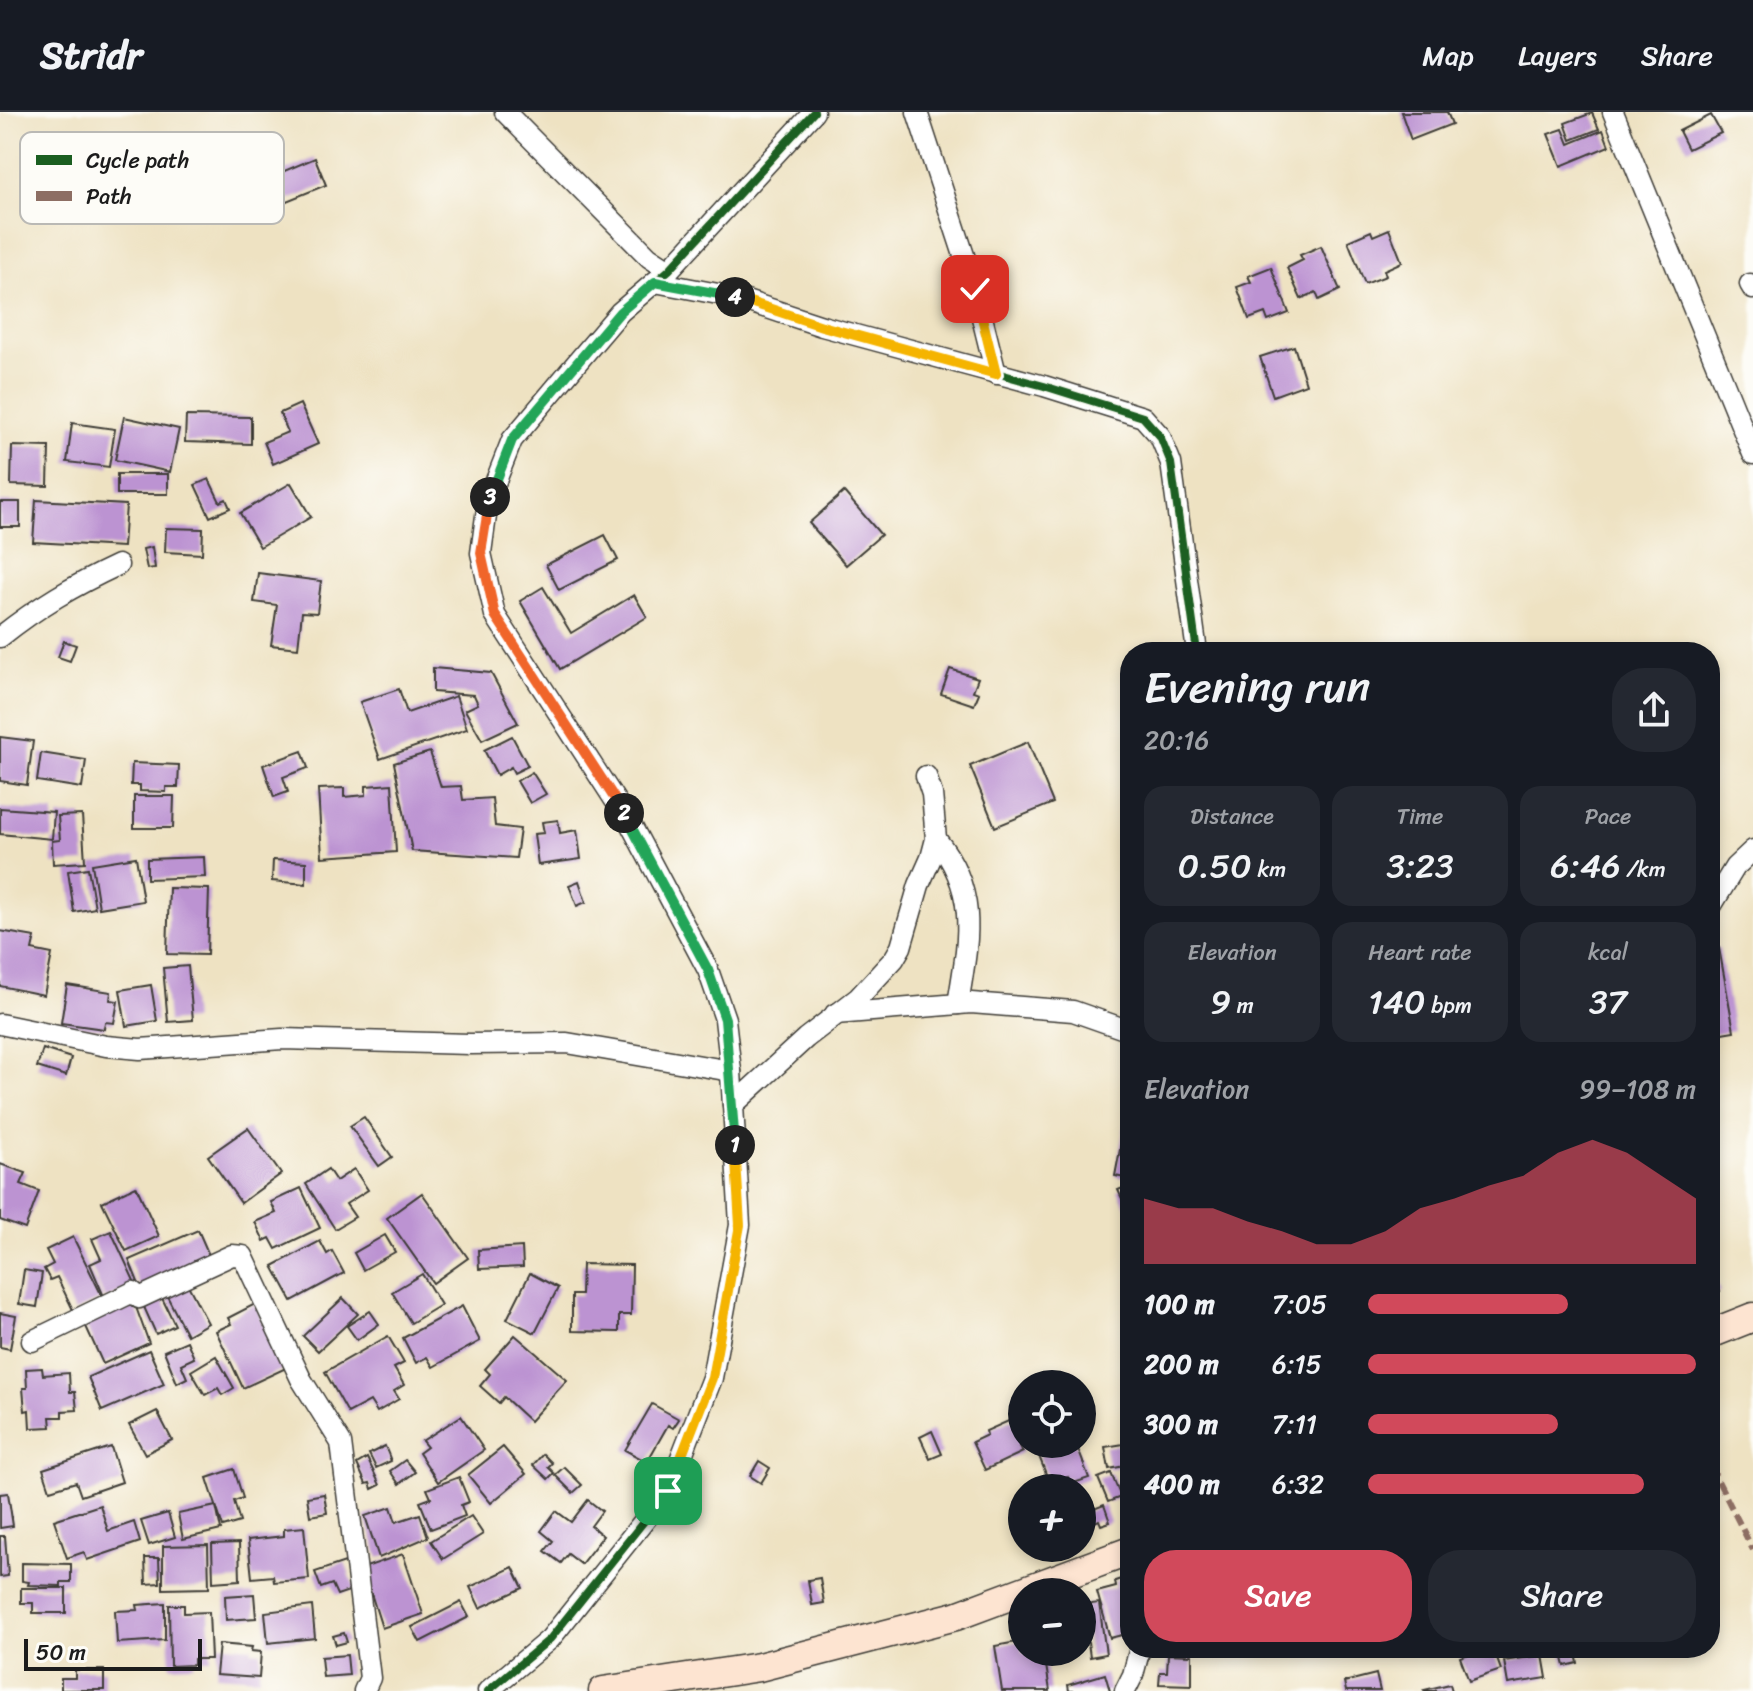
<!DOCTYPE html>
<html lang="en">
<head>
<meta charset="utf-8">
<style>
  body { margin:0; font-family:Sriracha,sans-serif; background:#242831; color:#f1f3f6; height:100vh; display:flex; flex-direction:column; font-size:30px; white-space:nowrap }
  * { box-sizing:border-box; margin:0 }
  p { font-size:26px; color:#9ea1a6 }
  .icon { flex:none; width:44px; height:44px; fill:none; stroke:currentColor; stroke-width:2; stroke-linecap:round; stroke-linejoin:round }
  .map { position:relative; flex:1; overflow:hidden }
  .details { position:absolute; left:1120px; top:530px; width:600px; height:1016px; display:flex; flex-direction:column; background:#171b24; border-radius:32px; box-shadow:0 4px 12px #0003 }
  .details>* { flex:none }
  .buttons { position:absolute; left:1008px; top:1258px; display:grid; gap:16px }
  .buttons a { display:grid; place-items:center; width:88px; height:88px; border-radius:50%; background:#171b24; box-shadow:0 4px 12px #0003; font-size:40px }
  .scale { position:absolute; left:24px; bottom:20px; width:178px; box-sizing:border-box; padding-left:8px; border:4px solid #1c1c1c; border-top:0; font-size:22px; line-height:28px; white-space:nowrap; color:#1c1c1c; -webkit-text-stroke:6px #fdfcf7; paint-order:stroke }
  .pin { position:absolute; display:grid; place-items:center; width:68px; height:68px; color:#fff; margin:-34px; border-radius:16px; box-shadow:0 4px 12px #0006 }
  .km { position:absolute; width:40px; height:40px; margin:-20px; border-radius:50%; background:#222; color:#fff; font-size:22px; line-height:40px; text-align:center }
  .round { display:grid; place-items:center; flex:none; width:84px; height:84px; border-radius:32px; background:#242831 }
  .overview { display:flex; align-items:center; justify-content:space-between; height:136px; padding:0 24px }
  h1 { font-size:44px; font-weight:600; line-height:60px }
  .stats { display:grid; grid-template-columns:repeat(3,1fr); gap:12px; height:136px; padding:8px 24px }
  .stats div { display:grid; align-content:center; border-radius:20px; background:#242831; text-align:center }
  .stats b { font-size:34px; font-weight:600 }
  .stats small { font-size:22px; font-weight:400 }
  .stats p { font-size:22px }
  .chart { height:224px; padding:16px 24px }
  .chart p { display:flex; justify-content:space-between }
  .chart svg { width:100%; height:144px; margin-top:8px; fill:#d1495b; opacity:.7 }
  .cta { display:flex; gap:16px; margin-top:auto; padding:16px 24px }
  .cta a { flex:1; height:92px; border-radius:32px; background:#d1495b; color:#fff; font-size:32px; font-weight:600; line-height:92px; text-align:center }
  .cta a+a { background:#242831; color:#f1f3f6 }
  ul { padding:0 24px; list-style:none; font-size:26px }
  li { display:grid; grid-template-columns:128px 96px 1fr; align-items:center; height:60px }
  li i { height:20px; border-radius:10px; background:#d1495b }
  header { display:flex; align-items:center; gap:48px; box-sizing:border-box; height:112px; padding:0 40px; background:#171b24; border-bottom:2px solid #363941 }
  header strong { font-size:38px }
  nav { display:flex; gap:44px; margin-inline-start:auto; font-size:28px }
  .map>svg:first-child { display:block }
  .building { fill:#bc93d2 }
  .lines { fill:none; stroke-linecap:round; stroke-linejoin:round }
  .street-casing { stroke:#3c3a35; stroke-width:23 }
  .secondary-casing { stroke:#3c3a35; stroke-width:31 }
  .street { stroke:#fff; stroke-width:20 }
  .secondary { stroke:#fde4d1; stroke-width:28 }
  .quiet { stroke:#8d6e63; stroke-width:6; stroke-dasharray:12 6; stroke-linecap:butt }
  .cycleway-casing { stroke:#fdfcf7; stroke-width:13 }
  .cycleway { stroke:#1b5e20; stroke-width:8 }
  .split-1-casing { stroke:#fff; stroke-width:16 }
  .split-2-casing { stroke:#fff; stroke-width:16 }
  .split-3-casing { stroke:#fff; stroke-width:16 }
  .split-4-casing { stroke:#fff; stroke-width:16 }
  .split-5-casing { stroke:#fff; stroke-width:16 }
  .split-1 { stroke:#f5b400; stroke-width:10 }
  .split-2 { stroke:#22a559; stroke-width:10 }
  .split-3 { stroke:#f0652b; stroke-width:10 }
  .split-4 { stroke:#22a559; stroke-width:10 }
  .split-5 { stroke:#f5b400; stroke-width:10 }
  .key { fill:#fdfcf7; stroke:#bab9b5; stroke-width:2 }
  .key-label { font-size:22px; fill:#1c1c1c }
</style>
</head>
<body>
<header>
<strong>Stridr</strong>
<nav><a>Map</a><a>Layers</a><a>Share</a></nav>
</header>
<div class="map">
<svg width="1753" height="1579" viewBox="0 0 1753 1579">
  <rect width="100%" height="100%" fill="#fdfcf7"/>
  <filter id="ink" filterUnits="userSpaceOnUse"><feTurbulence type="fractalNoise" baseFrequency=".0125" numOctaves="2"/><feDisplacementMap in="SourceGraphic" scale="16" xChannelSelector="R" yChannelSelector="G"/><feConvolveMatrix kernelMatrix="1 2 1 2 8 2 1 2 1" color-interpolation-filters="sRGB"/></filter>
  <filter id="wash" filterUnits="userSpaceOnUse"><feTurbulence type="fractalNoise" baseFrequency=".006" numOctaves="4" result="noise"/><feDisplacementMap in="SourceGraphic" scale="32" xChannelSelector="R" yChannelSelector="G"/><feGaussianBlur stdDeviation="1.8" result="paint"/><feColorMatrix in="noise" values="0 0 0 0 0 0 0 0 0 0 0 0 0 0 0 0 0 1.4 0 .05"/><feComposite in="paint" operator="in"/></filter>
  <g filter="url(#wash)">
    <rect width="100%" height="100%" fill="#eee2c2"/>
    <g id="blocks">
      <g class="building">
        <path d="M1401,0H1447L1452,12L1411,28Z"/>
        <path d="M1592,1L1599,17L1571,28L1565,11Z"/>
        <path d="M1711,3L1721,21L1688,37L1679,19Z"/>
        <path d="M1563,17L1569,32L1603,18L1609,34L1561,54L1548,22Z"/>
        <path d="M315,46L326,73L262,99L251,73Z"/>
        <path d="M1389,117L1402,150L1384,158L1386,164L1365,172L1348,129L1371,119L1373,124Z"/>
        <path d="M1321,134L1340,178L1319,188L1316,180L1301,187L1287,156L1303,148L1300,143Z"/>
        <path d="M1271,155L1289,201L1268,209L1265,201L1249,207L1237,175L1251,170L1248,164Z"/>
        <path d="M1294,234L1306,272L1273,284L1260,245Z"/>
        <path d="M300,292L318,332L273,352L264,330L288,320L280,301Z"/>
        <path d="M186,304L251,305V332L185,330Z"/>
        <path d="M124,305L179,317L170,360L115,348Z"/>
        <path d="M72,311L115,317L109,355L67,350Z"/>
        <path d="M12,334L49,335L48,374L11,373Z"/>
        <rect x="117" y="362" width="51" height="20"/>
        <path d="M209,367L220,390L226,387L230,396L210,405L195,373Z"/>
        <path d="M291,371L311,405L260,435L240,401Z"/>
        <path d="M844,380L881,423L846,453L809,411Z"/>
        <path d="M36,388L126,393L123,435L33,430Z"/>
        <rect x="0" y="390" width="20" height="25"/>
        <path d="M166,416L203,417L202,442L165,440Z"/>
        <path d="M605,423L618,448L559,478L546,453Z"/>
        <path d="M152,435L155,456L147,457L143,437Z"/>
        <path d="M258,461L321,469L317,501L302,500L298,536L271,533L277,493L254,490Z"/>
        <path d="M543,475L571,521L634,483L647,505L560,557L520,489Z"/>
        <path d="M64,529L76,533L70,549L58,545Z"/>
        <path d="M433,556L491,561L518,611L482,628L465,598L478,592L474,583L433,580Z"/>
        <path d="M950,557L978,566L973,579L979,581L974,593L941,582Z"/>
        <path d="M399,577L407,601L456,584L467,617L380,647L360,590Z"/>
        <path d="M512,624L528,654L514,661L511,655L497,663L484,638Z"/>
        <path d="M0,625L33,629L27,673L0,669Z"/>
        <path d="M1028,630L1053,691L995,715L970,654Z"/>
        <path d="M302,639L308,656L283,665L288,680L274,685L263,653Z"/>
        <path d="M430,640L441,675L461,674L463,688L492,686L495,714L520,717L516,746L412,739L394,651Z"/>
        <path d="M41,641L86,648L82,676L37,669Z"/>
        <path d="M132,651L179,653L178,675H166V680L140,679V673H131Z"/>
        <path d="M532,660L546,682L530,691L517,669Z"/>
        <path d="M392,672L396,740L322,745L318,677L344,676V685L366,683V674Z"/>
        <path d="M134,684H174L173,716H134Z"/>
        <path d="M0,696L54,700L52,727L0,722Z"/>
        <path d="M82,703L85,750L53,752L52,729L60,728L58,704Z"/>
        <path d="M558,708L560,721L577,718L581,747L538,753L534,722L544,721L542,710Z"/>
        <path d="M136,745L143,789L99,796L92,752Z"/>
        <path d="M204,745L205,765L147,767V747Z"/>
        <path d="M273,748L306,750V772L272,769Z"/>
        <path d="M88,756L95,796L74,800L68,759Z"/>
        <path d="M579,769L586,790L577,794L569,773Z"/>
        <path d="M169,776L209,777L207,843L167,842Z"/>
        <path d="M0,819L35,825L32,838L52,842L44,883L0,874Z"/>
        <path d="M1719,836L1734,919L1710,923V838Z"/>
        <path d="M188,854L193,908L168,910L163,856Z"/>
        <path d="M67,873L111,880L110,888L118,889L114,911L105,910L104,917L61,911Z"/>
        <path d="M151,873L157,909L126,914L120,878Z"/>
        <path d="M43,937L71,946L66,964L37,955Z"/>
        <path d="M364,1005L392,1045L379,1054L350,1014Z"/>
        <path d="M1130,1005V1067L1115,1064L1126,1006Z"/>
        <path d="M248,1016L281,1062L241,1091L208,1044Z"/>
        <path d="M0,1052L26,1061L21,1072L39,1079L25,1117L0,1108Z"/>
        <path d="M328,1057L336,1069L354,1057L368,1078L346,1092L355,1105L335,1117L306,1072Z"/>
        <path d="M1130,1073V1104L1118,1078Z"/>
        <path d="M136,1074L159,1124L126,1139L102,1090Z"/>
        <path d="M301,1076L320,1116L276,1137L270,1126L264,1129L255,1110L276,1101L271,1090Z"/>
        <path d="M422,1081L468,1146L433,1171L387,1106Z"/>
        <path d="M198,1118L212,1150L142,1180L129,1148Z"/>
        <path d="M111,1119L136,1173L105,1187L90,1152L101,1147L92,1127Z"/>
        <path d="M385,1123L395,1140L363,1158L354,1141Z"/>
        <path d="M73,1125L103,1186L74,1200L57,1165L50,1168L44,1157L53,1152L46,1138Z"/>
        <path d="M320,1129L327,1142L332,1139L344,1161L292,1189L273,1154Z"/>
        <path d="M522,1135L523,1155L479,1157L478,1138Z"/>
        <path d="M582,1152L632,1153L631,1203H619V1220L572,1219V1183H581Z"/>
        <path d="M24,1158L42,1161L37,1195L19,1192Z"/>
        <path d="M530,1161L558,1176L535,1221L507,1207Z"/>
        <path d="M422,1162L441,1193L411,1211L392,1180Z"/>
        <path d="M1715,1167L1720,1179L1710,1183V1169Z"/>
        <path d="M188,1173L208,1211L187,1223L167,1184Z"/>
        <path d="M162,1186L175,1213L156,1222L144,1195Z"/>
        <path d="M343,1186L358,1202L318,1239L303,1224Z"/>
        <path d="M133,1187L149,1231L103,1252L84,1210Z"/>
        <path d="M255,1192L286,1256L243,1276L216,1219L231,1212L228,1206Z"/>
        <path d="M462,1194L480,1229L433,1255L427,1245L416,1251L403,1226Z"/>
        <path d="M370,1199L379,1212L357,1228L347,1214Z"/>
        <path d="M0,1201L16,1204L10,1237L0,1235Z"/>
        <path d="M515,1223L567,1268L530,1309L504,1285L499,1291L480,1274L490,1262L485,1257Z"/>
        <path d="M388,1224L404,1251L394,1256L404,1273L394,1279L399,1287L377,1300L370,1289L348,1301L325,1260Z"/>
        <path d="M187,1229L194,1246L181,1252L187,1266L177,1271L164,1239Z"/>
        <path d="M149,1238L164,1272L102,1299L88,1265Z"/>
        <path d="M216,1244L234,1276L222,1283L218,1276L205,1283L191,1259Z"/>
        <path d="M42,1256L43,1263L69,1261L70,1280H75L77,1298L62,1299V1305H50L51,1315L30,1316L29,1298L25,1299L23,1276H27L26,1257Z"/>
        <path d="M652,1292L679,1307L673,1316L668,1313L647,1350L625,1338Z"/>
        <path d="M157,1299L172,1328L145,1342L129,1313Z"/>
        <path d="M461,1304L484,1338L438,1370L419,1341L427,1335L422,1329Z"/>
        <path d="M1013,1307L1022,1325L1020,1334L1023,1340L985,1358L972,1330L987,1323L986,1319Z"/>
        <path d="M932,1319L942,1342L930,1347L920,1325Z"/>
        <path d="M1130,1331V1353L1109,1357L1105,1335Z"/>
        <path d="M1071,1332H1076L1089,1366L1071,1372L1068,1365L1050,1372L1039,1344Z"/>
        <path d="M385,1334L391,1349L376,1356L369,1342Z"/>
        <path d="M111,1335L122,1370L81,1384L76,1370L50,1378L43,1357Z"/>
        <path d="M503,1335L526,1362L491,1391L468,1363Z"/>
        <path d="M543,1342L552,1351L548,1355L554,1361L548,1367L533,1353Z"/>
        <path d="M367,1346L380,1373L372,1377L370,1371L366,1372L357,1352Z"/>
        <path d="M405,1348L415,1360L399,1372L390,1359Z"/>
        <path d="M759,1349L770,1356L761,1371L750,1364Z"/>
        <path d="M564,1355L582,1373L573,1381L555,1363Z"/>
        <path d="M234,1357L243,1386L234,1389L240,1410L223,1415L207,1366Z"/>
        <path d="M1111,1361L1121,1385L1108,1390L1098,1366Z"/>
        <path d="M459,1365L469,1390L461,1393L465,1404L431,1417L420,1390L431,1386L427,1377Z"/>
        <path d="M8,1381L13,1414L0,1416V1382Z"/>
        <path d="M324,1382L327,1401L310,1404L307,1385Z"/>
        <path d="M588,1388L602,1399L591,1414L603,1424L581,1452L568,1442L561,1451L545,1439L553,1429L541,1419L556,1399L571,1410Z"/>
        <path d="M100,1393L108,1419L134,1410L140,1430L87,1448L84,1440L67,1446L54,1408Z"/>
        <path d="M1104,1393L1110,1410L1101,1413L1099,1408L1088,1413L1083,1401Z"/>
        <path d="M216,1394L221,1418L183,1427L178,1402Z"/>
        <path d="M391,1395L396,1410L420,1402L428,1425L379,1446L365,1404Z"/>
        <path d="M168,1401L175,1425L149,1433L141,1409Z"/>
        <path d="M471,1404L483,1422L443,1447L431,1429Z"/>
        <path d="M304,1415L309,1467L274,1470L273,1464L252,1466L248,1428L284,1424V1417Z"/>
        <path d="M0,1424H5L8,1464L0,1465Z"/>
        <path d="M239,1431L240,1468L213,1470L212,1432Z"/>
        <path d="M208,1433L209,1476L163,1477V1434Z"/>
        <path d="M403,1442L423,1502L382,1516L363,1456Z"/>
        <path d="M145,1446H159L160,1471L146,1472Z"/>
        <path d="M345,1450L355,1477L337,1483L332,1472L321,1476L315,1460Z"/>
        <path d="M22,1451L71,1452V1470H61V1474L28,1473L29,1470L22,1469Z"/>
        <path d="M513,1455L523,1476L480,1496L470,1475Z"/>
        <path d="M1130,1464V1521L1110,1526L1097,1480L1116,1475L1115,1469Z"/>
        <path d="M820,1466L824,1491L812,1493L808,1468Z"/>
        <path d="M21,1476H66V1501H33V1491H21Z"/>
        <path d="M254,1482L256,1506L226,1508L225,1484Z"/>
        <path d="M461,1490L469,1505L420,1530L412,1515Z"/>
        <path d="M165,1491V1528L117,1531L115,1499L138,1498L137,1493Z"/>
        <path d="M1099,1491L1106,1542L1090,1545L1083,1493Z"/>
        <path d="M169,1493H184V1501L209,1500L211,1547H194V1553L170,1554Z"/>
        <path d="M312,1494L315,1526L268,1531L265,1500Z"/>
        <path d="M344,1521L347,1530L336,1533L333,1524Z"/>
        <path d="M1022,1529V1540H1044L1050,1579H1002L995,1534Z"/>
        <path d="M219,1532L252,1535L251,1539L261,1540L259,1566L216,1563Z"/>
        <path d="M1486,1536H1493L1501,1558L1469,1569L1460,1545Z"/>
        <path d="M1575,1536L1578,1551L1565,1554L1561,1538Z"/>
        <path d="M1168,1542L1192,1543V1573L1159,1572L1160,1560H1167Z"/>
        <path d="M347,1543L349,1563L323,1565L321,1545Z"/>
        <path d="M1543,1543L1547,1566L1508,1572L1504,1549Z"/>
        <path d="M75,1558H104V1578H61V1566H75Z"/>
        <path d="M1105,1562L1110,1579H1069L1068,1573Z"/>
        <path d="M1376,1562L1380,1579H1346L1344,1570Z"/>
        <path d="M1450,1572L1452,1579H1425L1424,1578Z"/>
      </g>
    </g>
  </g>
  <g filter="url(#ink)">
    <use href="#blocks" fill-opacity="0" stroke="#3c3a35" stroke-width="2"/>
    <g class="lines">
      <g class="street-casing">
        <g id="street">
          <path d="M505,0L649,145L669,158"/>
          <path d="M917,0L975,177L996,262"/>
          <path d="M1613,0L1753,342"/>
          <path d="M655,170L734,185L822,214L1044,274L1143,305L1160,324L1171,351L1197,540"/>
          <path d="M1750,172L1753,177"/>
          <path d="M0,525C39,494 73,474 118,453"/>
          <path d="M936,727C980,781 968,829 958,892"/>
          <path d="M1710,796L1735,755L1753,738"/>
          <path d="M835,902L971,891L1073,899L1130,919"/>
          <path d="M0,912L106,934L140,937L282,927L470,932L567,931L731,959"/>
          <path d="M733,993L806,926L858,886L894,847L901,835L919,773L931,746L936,727L932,682L926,664"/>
          <path d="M32,1229L133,1180L139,1186L232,1143L243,1144L301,1267L341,1331L370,1566L364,1579"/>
          <path d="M488,1579L550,1527L668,1379L712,1266L740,1113L731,959L725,907L708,858L631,713L495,503L481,441L488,389L512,328L580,247L620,200L669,158L814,0"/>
          <path d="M1125,1579L1133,1563L1140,1536"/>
        </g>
      </g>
      <g class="secondary-casing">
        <g id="secondary">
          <path d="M1710,1222L1753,1205"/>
          <path d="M603,1579L759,1555L956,1504L1130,1439"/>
        </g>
      </g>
      <use href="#street" class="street"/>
      <use href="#secondary" class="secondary"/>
      <path class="quiet" d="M1710,1353L1753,1438"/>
      <g class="cycleway-casing">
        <g id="cycleway">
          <path d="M655,170L734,185L822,214L1044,274L1143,305L1160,324L1171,351L1197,540"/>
          <path d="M488,1579L550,1527L668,1379L712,1266L740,1113L731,959L725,907L708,858L631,713L495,503L481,441L488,389L512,328L580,247L620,200L669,158L814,0"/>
        </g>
      </g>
      <use href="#cycleway" class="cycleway"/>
    </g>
  </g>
  <g class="lines" filter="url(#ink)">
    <g class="split-1-casing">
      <path id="split-1" d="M668,1379L712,1266L740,1113L735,1033"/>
    </g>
    <g class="split-2-casing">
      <path id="split-2" d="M624,701L708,858L725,907L735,1033"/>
    </g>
    <g class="split-3-casing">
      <path id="split-3" d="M490,385L481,441L495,503L624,701"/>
    </g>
    <g class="split-4-casing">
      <path id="split-4" d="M490,385L512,328L620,200L655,170L735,185"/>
    </g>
    <g class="split-5-casing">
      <path id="split-5" d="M735,185L822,214L996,262L975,177"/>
    </g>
    <use href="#split-1" class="split-1"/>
    <use href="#split-2" class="split-2"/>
    <use href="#split-3" class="split-3"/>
    <use href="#split-4" class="split-4"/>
    <use href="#split-5" class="split-5"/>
  </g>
  <rect x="20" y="20" width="264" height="92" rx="12" class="key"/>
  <rect x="36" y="43" width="36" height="10" fill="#1b5e20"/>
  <rect x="36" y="79" width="36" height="10" fill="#8d6e63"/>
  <g class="key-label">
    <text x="86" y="56">Cycle path</text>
    <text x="86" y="92">Path</text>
  </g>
</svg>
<div class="buttons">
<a><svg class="icon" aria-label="locate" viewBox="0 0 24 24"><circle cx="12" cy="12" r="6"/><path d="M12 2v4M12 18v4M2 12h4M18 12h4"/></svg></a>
<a>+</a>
<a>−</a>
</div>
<div class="scale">50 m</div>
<div class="pin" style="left:668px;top:1379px;background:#1e9e55"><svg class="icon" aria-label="arrive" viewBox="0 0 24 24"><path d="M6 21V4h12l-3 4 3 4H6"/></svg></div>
<div class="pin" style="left:975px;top:177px;background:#d93025"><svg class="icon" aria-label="check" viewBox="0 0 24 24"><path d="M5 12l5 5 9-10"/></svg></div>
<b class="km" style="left:735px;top:1033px">1</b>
<b class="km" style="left:624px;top:701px">2</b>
<b class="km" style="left:490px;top:385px">3</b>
<b class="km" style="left:735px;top:185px">4</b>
<section class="details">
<div class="overview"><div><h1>Evening run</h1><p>20:16</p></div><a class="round"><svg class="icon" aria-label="share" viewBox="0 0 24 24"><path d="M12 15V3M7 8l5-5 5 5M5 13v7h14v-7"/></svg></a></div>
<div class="stats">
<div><p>Distance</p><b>0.50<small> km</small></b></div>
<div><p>Time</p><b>3:23</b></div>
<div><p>Pace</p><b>6:46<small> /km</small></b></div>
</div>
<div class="stats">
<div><p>Elevation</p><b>9<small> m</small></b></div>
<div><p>Heart rate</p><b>140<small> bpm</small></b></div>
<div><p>kcal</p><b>37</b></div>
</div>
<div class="chart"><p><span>Elevation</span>99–108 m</p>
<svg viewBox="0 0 160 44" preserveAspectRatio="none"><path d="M0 44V24L10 27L20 27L30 31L40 34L50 38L60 38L70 34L80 27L90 24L100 20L110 17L120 10L130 6L140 10L150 17L160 24V44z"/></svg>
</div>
<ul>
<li><b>100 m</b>7:05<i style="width:61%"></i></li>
<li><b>200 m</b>6:15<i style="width:100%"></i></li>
<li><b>300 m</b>7:11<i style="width:58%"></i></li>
<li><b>400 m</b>6:32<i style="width:84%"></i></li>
</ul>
<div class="cta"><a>Save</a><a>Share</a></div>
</section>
</div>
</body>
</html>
